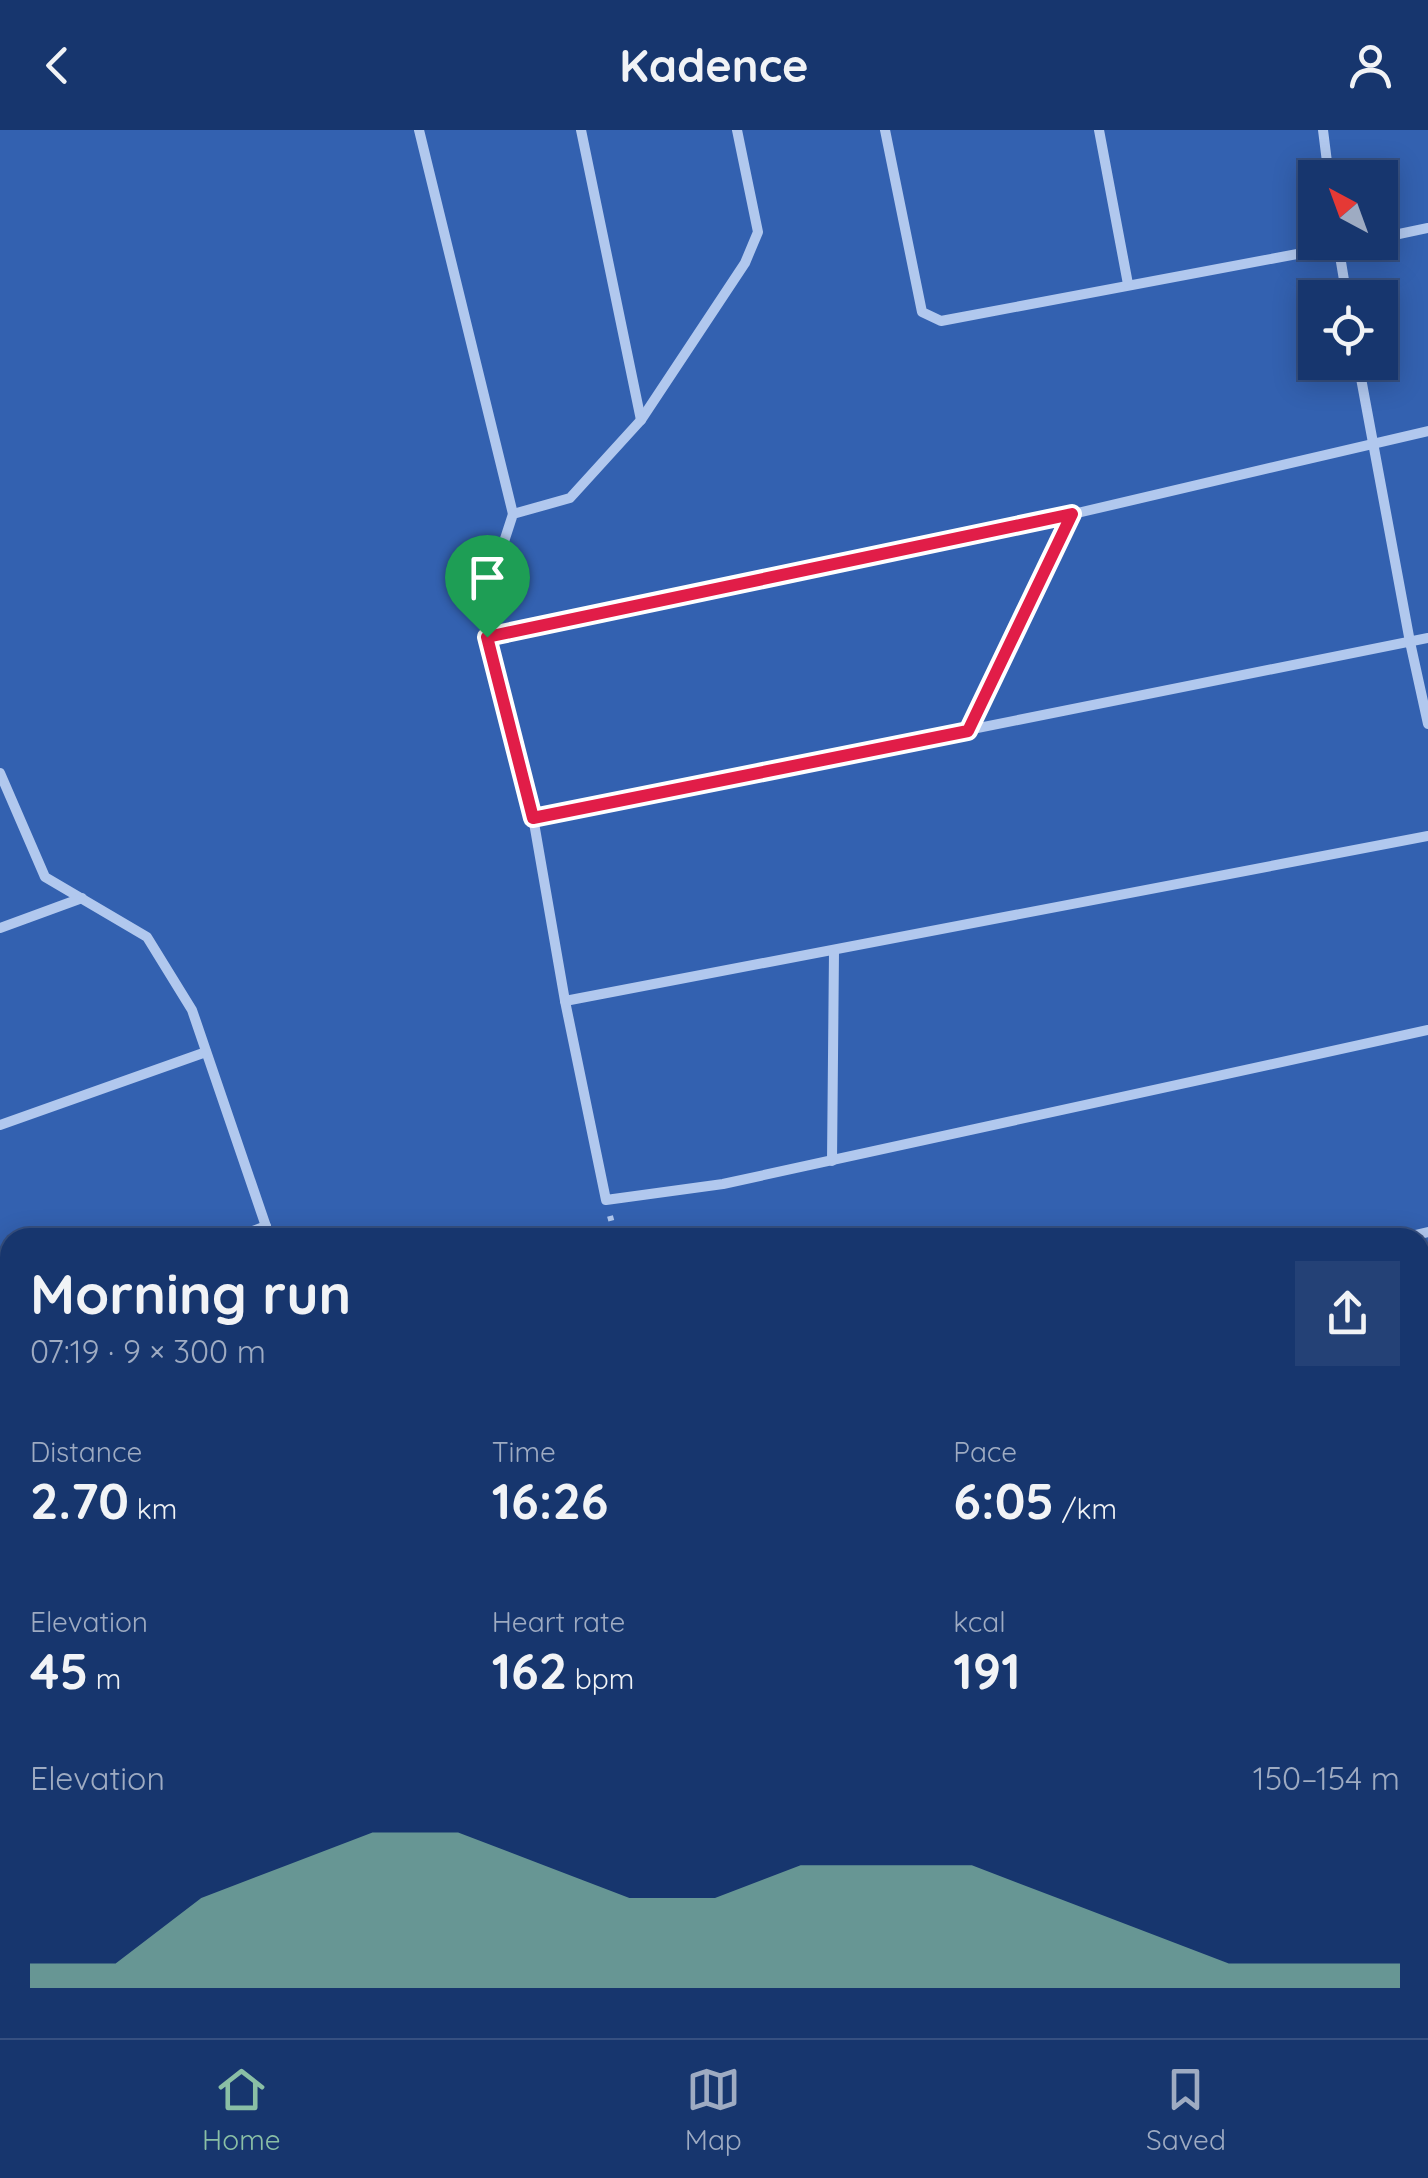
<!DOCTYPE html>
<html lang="en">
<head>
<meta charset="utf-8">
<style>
  body { margin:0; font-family:Quicksand,sans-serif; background:#244176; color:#f1f3f6; height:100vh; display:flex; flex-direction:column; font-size:38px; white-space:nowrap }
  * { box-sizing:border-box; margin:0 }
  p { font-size:32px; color:#9eabc2 }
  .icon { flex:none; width:55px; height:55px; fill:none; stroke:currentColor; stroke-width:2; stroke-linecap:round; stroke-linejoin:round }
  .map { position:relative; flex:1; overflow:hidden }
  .drawer { position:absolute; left:0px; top:1098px; width:1430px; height:812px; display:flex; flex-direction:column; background:#17366e; border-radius:30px 30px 0 0; box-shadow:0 5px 25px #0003,0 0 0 2px #365081 }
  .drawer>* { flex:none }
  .needle { width:65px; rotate:319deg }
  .tools { position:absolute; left:1298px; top:30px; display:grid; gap:20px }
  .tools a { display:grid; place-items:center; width:100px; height:100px; border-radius:0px; background:#17366e; box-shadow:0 5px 25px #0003,0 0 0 2px #365081; font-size:50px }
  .pin { position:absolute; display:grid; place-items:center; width:85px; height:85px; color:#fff; margin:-102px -42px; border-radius:50% 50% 50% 0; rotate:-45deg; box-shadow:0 0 10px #0007 }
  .pin .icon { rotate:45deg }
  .round { display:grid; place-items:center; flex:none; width:105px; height:105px; border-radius:0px; background:#244176 }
  .summary { display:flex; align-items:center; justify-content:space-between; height:170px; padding:0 30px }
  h1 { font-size:55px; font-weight:800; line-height:75px }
  .metrics { display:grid; grid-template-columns:repeat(3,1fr); gap:15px; height:170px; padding:10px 30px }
  .metrics div { display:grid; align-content:center }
  .metrics b { font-size:50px; font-weight:800 }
  .metrics small { font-size:28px; font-weight:400 }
  .metrics p { font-size:28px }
  .chart { height:280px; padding:20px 30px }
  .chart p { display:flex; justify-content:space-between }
  .chart svg { width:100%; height:180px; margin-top:10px; fill:#8abfa5; opacity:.7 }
  header { display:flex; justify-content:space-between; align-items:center; height:130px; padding:0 30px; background:#17366e; font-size:45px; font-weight:800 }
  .menu { display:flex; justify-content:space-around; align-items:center; height:140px; border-top:2px solid #365081; background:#17366e; font-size:28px; color:#9eabc2 }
  .menu a { display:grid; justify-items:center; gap:5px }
  .menu .active { color:#8abfa5 }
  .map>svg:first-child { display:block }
  .green { fill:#3361b0; fill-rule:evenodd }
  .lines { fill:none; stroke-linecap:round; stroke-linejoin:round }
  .path { stroke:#b1c8ee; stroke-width:6; stroke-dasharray:5 8; stroke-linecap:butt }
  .street { stroke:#b1c8ee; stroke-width:10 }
  .route-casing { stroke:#fff; stroke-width:20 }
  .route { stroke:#e11d48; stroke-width:12 }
</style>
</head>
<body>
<header><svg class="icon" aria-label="back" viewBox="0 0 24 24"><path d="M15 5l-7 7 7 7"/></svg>Kadence<svg class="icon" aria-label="person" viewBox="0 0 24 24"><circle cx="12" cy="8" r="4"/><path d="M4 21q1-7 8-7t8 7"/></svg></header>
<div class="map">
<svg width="1428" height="1908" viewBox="0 0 1428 1908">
  <rect width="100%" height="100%" fill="#1f4893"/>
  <path class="green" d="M0,0H1428V1908H0ZM1315,48H1380V112H1315ZM1315,168H1380V232H1315ZM10,1108H1420V1900H10Z"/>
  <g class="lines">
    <path class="path" d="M610,1086L616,1108"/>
    <g class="street">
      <path d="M419,0L513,384"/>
      <path d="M581,0L641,290"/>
      <path d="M737,0L758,102L745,133L641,290L570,368L513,384L487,464V507L533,687L565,871L606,1070L723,1054L1428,900"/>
      <path d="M885,0L922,182L941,191L1361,112"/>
      <path d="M1099,0L1128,154"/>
      <path d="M1323,0L1329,48"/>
      <path d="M1380,108L1428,98"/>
      <path d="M1338,114L1347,168"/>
      <path d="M1358,232L1410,512L1428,594"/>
      <path d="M487,507L1073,384L1428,301"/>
      <path d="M968,601L1073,384"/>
      <path d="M0,643L45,747L147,807L192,880L270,1108"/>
      <path d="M533,687L1428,508"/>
      <path d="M0,798L82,768"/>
      <path d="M565,871L1428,706"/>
      <path d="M0,995L206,922"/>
      <path d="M832,1031L834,822"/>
      <path d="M234,1108L266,1096"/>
      <path d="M1402,1108L1428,1102"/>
      <path d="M0,1194L10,1190"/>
      <path d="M1420,1301L1428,1300"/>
      <path d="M0,1404L10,1399"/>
      <path d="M1420,1475L1428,1473"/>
      <path d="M0,1608L10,1604"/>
      <path d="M1420,1683L1428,1681"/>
      <path d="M0,1814L10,1810"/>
      <path d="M1327,1900L1329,1908"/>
    </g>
  </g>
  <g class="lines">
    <g class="route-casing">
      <path id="route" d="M1072,384L968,601L533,688L487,507Z"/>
    </g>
    <use href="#route" class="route"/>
  </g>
</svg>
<div class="tools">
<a><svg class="needle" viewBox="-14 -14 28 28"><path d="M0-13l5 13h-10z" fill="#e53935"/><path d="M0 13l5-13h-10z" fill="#9eabc2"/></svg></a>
<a><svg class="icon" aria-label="locate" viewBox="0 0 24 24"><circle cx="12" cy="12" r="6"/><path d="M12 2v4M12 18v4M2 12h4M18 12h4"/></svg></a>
</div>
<div class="pin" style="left:487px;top:507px;background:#1e9e55"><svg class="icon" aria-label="arrive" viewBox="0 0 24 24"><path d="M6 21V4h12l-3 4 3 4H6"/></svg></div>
<section class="drawer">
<div class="summary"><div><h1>Morning run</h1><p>07:19 · 9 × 300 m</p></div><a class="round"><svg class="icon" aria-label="share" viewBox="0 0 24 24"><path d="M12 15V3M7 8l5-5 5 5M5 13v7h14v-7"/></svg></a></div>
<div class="metrics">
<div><p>Distance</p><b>2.70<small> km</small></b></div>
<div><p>Time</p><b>16:26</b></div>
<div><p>Pace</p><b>6:05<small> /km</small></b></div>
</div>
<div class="metrics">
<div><p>Elevation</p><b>45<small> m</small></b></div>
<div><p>Heart rate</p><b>162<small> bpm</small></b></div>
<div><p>kcal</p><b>191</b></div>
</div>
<div class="chart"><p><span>Elevation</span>150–154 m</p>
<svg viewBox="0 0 160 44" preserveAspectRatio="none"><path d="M0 44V38L10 38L20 22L30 14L40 6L50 6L60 14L70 22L80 22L90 14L100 14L110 14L120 22L130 30L140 38L150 38L160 38V44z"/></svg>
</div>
</section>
</div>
<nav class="menu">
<a class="active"><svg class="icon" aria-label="home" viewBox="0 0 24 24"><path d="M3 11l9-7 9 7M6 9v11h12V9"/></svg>Home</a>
<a><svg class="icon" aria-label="map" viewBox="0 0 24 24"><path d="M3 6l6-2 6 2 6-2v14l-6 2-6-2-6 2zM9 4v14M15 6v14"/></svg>Map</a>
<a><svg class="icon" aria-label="saved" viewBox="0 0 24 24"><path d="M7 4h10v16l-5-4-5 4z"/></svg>Saved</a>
</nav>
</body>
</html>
